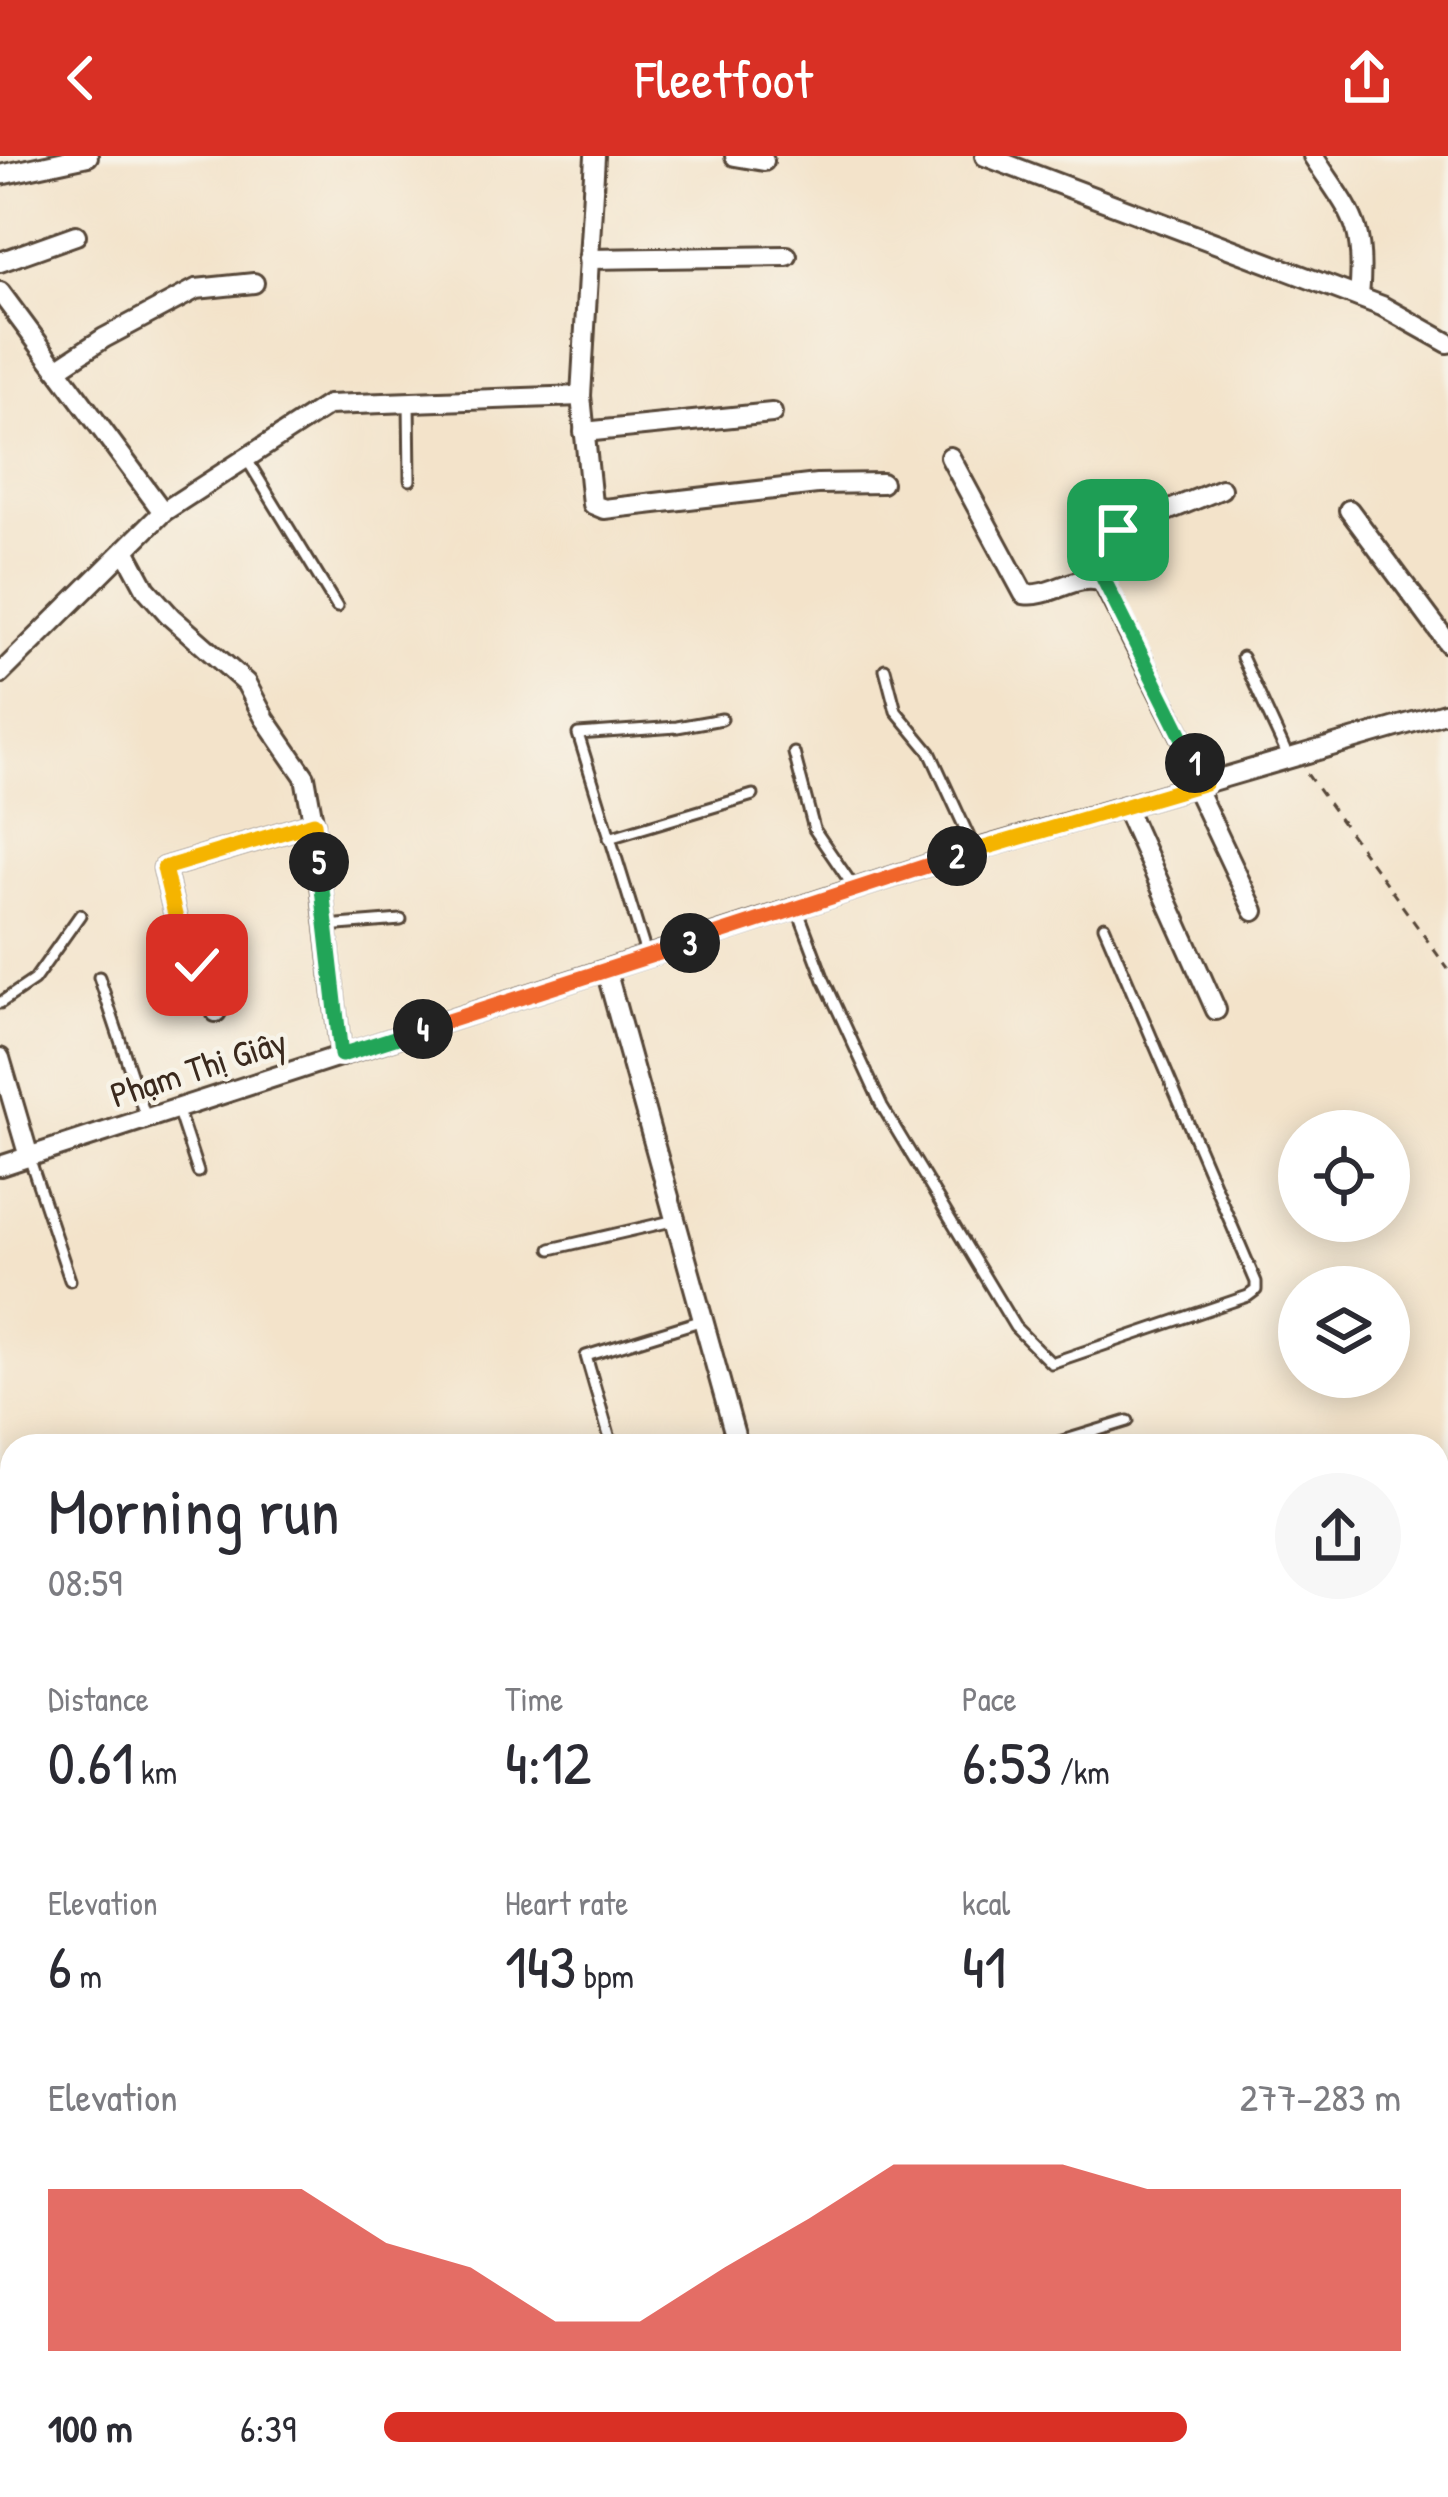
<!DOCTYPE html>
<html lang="en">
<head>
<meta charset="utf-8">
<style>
  body { margin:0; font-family:"Patrick Hand",sans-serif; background:#f7f7f7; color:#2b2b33; height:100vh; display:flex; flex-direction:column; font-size:45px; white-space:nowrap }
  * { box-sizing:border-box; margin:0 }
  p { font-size:39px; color:#7c7c81 }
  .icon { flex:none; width:66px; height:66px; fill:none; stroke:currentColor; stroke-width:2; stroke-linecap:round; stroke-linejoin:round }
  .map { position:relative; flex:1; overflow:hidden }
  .panel { position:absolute; left:0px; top:1278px; width:1449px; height:1065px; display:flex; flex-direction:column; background:#fff; border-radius:36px 36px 0 0; box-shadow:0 6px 30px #0003 }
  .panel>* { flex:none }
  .fabs { position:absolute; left:1278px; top:954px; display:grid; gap:24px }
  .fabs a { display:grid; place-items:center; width:132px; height:132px; border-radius:50%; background:#fff; box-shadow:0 6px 30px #0003; font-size:60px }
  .pin { position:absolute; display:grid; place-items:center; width:102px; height:102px; color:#fff; margin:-51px; border-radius:24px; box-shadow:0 6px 18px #0006 }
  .km { position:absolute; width:60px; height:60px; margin:-30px; border-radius:50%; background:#222; color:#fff; font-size:33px; line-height:60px; text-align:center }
  .round { display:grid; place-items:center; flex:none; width:126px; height:126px; border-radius:63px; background:#f7f7f7 }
  .overview { display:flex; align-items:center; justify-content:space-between; height:204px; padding:0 48px }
  h1 { font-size:66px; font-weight:600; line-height:90px }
  .stats { display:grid; grid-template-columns:repeat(3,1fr); gap:18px; height:204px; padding:12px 48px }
  .stats div { display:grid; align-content:center }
  .stats b { font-size:60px; font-weight:600 }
  .stats small { font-size:33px; font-weight:400 }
  .stats p { font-size:33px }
  .chart { height:336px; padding:24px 48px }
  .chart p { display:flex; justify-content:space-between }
  .chart svg { width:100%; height:216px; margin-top:12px; fill:#d93025; opacity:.7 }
  ul { padding:0 48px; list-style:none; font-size:39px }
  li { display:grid; grid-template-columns:192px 144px 1fr; align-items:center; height:90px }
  li i { height:30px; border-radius:15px; background:#d93025 }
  header { display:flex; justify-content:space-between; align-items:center; height:156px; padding:0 48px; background:#d93025; color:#fff; font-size:54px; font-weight:600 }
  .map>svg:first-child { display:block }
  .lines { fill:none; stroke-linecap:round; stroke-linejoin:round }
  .service-casing { stroke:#574638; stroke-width:15 }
  .minor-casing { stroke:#574638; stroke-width:24 }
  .tertiary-casing { stroke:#574638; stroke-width:30 }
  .path { stroke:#574638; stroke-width:3; stroke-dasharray:9 9; stroke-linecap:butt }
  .service { stroke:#fff; stroke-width:9 }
  .minor { stroke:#fff; stroke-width:18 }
  .tertiary { stroke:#fff; stroke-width:24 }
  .split-1-casing { stroke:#fff; stroke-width:24 }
  .split-2-casing { stroke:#fff; stroke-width:24 }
  .split-3-casing { stroke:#fff; stroke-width:24 }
  .split-4-casing { stroke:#fff; stroke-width:24 }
  .split-5-casing { stroke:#fff; stroke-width:24 }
  .split-6-casing { stroke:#fff; stroke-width:24 }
  .split-1 { stroke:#22a559; stroke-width:15 }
  .split-2 { stroke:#f5b400; stroke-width:15 }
  .split-3 { stroke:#f0652b; stroke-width:15 }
  .split-4 { stroke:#f0652b; stroke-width:15 }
  .split-5 { stroke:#22a559; stroke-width:15 }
  .split-6 { stroke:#f5b400; stroke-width:15 }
  .labels { text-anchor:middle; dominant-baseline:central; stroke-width:9; stroke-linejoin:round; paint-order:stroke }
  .street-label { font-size:36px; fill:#3b2a1e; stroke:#f7f3e8 }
</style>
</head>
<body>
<header><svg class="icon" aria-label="back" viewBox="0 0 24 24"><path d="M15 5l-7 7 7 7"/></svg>Fleetfoot<svg class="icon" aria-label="share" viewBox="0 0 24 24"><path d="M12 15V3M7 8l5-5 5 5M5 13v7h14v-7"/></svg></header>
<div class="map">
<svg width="1448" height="2341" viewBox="0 0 1448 2341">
  <rect width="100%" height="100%" fill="#f7f3e8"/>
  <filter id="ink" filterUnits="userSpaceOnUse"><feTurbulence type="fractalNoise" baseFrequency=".00833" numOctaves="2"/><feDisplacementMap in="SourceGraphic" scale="24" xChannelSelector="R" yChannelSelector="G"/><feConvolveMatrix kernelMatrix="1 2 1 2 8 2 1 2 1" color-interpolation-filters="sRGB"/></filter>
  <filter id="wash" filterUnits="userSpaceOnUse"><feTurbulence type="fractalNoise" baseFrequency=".004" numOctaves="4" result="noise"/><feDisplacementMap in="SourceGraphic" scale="48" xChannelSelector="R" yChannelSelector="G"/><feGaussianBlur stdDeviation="2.7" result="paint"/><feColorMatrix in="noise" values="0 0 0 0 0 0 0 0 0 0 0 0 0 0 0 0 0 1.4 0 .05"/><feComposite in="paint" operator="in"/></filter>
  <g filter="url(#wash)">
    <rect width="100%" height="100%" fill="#f3e3ca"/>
  </g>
  <g filter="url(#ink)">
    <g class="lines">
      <g class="service-casing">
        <g id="service">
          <path d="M409,246L410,324"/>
          <path d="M246,302L337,451"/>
          <path d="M1242,501L1289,603"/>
          <path d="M885,513L896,555L930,596L975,694"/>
          <path d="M794,597L814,673L855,733"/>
          <path d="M609,682L753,639"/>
          <path d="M797,752L824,824L882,950L1015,1171L1051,1207L1248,1140L1256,1134V1126L1104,770"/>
          <path d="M326,770L401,764"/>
          <path d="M647,801L578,578L677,571L722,563"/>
          <path d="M99,821L146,962"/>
          <path d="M0,847L34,824L80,759"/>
          <path d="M177,952L198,1016"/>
          <path d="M29,1001L70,1124"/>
          <path d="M551,1093L676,1064"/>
          <path d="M612,1290L586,1200L703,1164"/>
          <path d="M1046,1290L1128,1265"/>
          <path d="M0,2299L12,2289"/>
          <path d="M0,2313L12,2318"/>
          <path d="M38,2331L58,2341"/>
          <path d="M108,2341L114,2331"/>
          <path d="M256,2341L261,2331"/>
        </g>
      </g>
      <g class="minor-casing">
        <g id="minor">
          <path d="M595,0L581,240L592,348L604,353L817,328L882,327"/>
          <path d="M735,0L764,5"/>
          <path d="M985,0L1382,150L1448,187"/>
          <path d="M1313,0C1352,60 1366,66 1359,141"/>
          <path d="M0,19L88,0"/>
          <path d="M588,103L787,100"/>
          <path d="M0,106L76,79"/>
          <path d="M0,136L163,356"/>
          <path d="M57,213L104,182L196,133L254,127"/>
          <path d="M584,276L772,257"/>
          <path d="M950,301L1024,438C1052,442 1076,416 1103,426L1205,627"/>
          <path d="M1349,354L1448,487"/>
          <path d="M125,394L146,433L171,461L246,527L265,563L305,621L315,676L341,900"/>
          <path d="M1103,426L1086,388L1221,333"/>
          <path d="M0,518L163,356L328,249L581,240"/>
          <path d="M1195,630L1254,755"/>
          <path d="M1125,651L1216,854"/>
          <path d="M606,814L738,1290"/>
          <path d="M216,856L179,776L164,712L314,667"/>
          <path d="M0,902L29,1001"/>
          <path d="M0,1010L975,694L1448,556"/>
          <path d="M0,1593L12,1590"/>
          <path d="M1437,1816L1448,1823"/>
          <path d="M0,1831L12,1840"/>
          <path d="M1437,1952L1448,1934"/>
          <path d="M0,2051L12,2034"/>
          <path d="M1437,2129L1448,2109"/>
          <path d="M1437,2255L1448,2261"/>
          <path d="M1280,2331L1300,2341"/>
          <path d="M684,2341L691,2331"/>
          <path d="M979,2341L985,2331"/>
          <path d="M1319,2341L1325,2331"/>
        </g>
      </g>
      <g class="tertiary-casing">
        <g id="tertiary">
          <path d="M0,2108L12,2116"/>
          <path d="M330,2331L344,2341"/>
        </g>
      </g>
      <path class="path" d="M1307,618L1448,813"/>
      <use href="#service" class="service"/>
      <use href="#minor" class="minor"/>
      <use href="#tertiary" class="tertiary"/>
    </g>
  </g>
  <g class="lines" filter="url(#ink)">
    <g class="split-1-casing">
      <path id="split-1" d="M1118,374L1086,388L1195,607"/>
    </g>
    <g class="split-2-casing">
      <path id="split-2" d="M957,700L1205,627L1195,607"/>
    </g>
    <g class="split-3-casing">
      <path id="split-3" d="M690,787L957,700"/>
    </g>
    <g class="split-4-casing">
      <path id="split-4" d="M423,873L690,787"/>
    </g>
    <g class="split-5-casing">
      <path id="split-5" d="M319,706L341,899L423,873"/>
    </g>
    <g class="split-6-casing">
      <path id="split-6" d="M197,809L179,776L164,712L314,667L319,706"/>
    </g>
    <use href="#split-1" class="split-1"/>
    <use href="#split-2" class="split-2"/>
    <use href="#split-3" class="split-3"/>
    <use href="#split-4" class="split-4"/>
    <use href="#split-5" class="split-5"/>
    <use href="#split-6" class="split-6"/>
  </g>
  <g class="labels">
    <g class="street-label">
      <text transform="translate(198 911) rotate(-18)">Phạm Thị Giây</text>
    </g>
  </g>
</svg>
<div class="fabs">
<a><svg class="icon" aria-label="locate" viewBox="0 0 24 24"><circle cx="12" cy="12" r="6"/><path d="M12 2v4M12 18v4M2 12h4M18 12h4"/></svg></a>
<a><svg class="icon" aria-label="layers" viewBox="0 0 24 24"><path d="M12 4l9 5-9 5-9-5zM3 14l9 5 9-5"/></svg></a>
</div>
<div class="pin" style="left:1118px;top:374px;background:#1e9e55"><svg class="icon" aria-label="arrive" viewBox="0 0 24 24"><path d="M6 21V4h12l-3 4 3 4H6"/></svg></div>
<div class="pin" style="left:197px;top:809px;background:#d93025"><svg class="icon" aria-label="check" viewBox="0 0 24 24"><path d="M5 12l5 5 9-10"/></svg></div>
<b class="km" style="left:1195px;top:607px">1</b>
<b class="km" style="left:957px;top:700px">2</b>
<b class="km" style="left:690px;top:787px">3</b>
<b class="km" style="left:423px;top:873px">4</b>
<b class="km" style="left:319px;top:706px">5</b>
<section class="panel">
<div class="overview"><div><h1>Morning run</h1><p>08:59</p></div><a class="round"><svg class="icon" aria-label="share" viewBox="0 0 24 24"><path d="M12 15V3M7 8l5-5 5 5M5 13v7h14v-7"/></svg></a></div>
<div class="stats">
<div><p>Distance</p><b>0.61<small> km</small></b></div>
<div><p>Time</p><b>4:12</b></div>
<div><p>Pace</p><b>6:53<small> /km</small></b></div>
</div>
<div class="stats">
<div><p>Elevation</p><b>6<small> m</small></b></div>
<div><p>Heart rate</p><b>143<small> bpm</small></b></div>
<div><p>kcal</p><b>41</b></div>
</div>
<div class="chart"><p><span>Elevation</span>277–283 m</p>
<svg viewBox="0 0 160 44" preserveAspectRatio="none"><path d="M0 44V11L10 11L20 11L30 11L40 22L50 27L60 38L70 38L80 27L90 17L100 6L110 6L120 6L130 11L140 11L150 11L160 11V44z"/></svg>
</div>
<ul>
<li><b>100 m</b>6:39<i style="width:79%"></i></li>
</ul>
</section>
</div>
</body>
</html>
